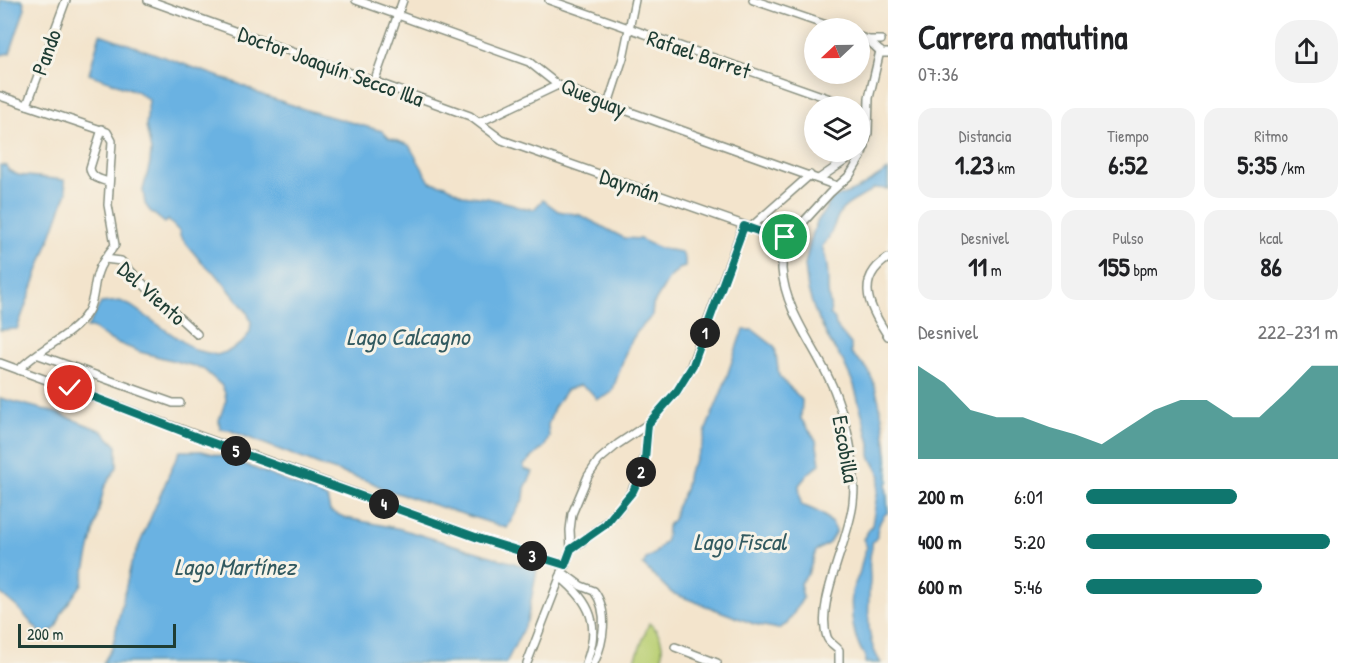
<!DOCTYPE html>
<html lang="es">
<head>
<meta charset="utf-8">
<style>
  body { margin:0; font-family:"Patrick Hand",sans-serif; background:#f2f2f2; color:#202124; height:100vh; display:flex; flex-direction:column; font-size:22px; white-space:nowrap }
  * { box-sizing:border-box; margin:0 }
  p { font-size:20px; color:#757577 }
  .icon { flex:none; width:33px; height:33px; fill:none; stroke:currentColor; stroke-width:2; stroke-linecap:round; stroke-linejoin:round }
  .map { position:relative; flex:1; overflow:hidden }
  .drawer { display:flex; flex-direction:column; background:#fff; width:480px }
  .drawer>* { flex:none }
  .needle { width:39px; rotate:248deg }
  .tools { position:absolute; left:804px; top:18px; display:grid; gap:12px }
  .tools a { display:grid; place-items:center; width:66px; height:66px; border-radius:50%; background:#fff; box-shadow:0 3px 15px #0003; font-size:30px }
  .scale { position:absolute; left:18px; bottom:15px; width:158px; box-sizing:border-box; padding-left:6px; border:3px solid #1f3d34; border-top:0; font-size:16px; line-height:21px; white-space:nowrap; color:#1f3d34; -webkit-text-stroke:4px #f7f3e8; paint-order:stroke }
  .pin { position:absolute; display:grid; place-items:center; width:51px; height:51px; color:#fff; margin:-26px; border:3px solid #fff; border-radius:50%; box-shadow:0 2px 6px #0007 }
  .km { position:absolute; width:30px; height:30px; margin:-15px; border-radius:50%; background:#222; color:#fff; font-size:16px; line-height:30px; text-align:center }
  .round { display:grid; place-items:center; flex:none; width:63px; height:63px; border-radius:24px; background:#f2f2f2 }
  .headline { display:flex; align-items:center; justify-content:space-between; height:102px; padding:0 30px }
  h1 { font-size:33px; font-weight:700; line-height:45px }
  .stats { display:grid; grid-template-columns:repeat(3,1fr); gap:9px; height:102px; padding:6px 30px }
  .stats div { display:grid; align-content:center; border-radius:15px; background:#f2f2f2; text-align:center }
  .stats b { font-size:26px; font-weight:700 }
  .stats small { font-size:16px; font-weight:400 }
  .stats p { font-size:16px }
  .chart { height:168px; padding:12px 30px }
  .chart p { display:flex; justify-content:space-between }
  .chart svg { width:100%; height:108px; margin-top:6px; fill:#0f766e; opacity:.7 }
  ul { padding:0 30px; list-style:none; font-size:20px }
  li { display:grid; grid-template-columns:96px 72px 1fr; align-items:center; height:45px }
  li i { height:15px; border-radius:8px; background:#0f766e }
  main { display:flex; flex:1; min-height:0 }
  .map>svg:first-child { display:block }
  .green { fill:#bacf73; stroke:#6c8654; stroke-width:1.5 }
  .water { fill:#6bb2e2; stroke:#45788b; stroke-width:1.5 }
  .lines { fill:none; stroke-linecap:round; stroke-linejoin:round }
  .minor-casing { stroke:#899080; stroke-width:10 }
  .minor { stroke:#fff; stroke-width:7 }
  .route-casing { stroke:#fff; stroke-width:12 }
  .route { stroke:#0f766e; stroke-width:8 }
  .labels { text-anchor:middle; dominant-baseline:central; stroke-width:6; stroke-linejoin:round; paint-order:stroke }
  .street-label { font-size:22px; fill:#1f3d34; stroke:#f7f3e8 }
  .water-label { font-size:24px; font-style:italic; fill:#325a60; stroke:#f7f3e8 }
</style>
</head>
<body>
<main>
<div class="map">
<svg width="888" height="663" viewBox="0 0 888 663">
  <rect width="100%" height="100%" fill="#f7f3e8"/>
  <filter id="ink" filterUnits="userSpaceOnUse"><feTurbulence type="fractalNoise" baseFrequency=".0167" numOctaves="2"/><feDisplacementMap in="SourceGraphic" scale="12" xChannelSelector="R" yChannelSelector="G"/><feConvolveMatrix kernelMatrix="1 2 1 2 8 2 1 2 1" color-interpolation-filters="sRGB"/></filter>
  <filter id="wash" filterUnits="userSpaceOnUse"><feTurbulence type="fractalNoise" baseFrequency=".008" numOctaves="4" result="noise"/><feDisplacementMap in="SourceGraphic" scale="24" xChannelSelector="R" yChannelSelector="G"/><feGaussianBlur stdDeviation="1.35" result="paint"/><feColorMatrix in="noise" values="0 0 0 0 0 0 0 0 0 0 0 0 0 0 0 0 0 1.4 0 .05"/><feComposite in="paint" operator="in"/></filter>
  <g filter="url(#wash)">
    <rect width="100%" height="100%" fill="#f3e4cc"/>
    <path class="green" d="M649,623C663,634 663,646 662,663H634Z"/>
    <g class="water">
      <path d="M0,0H23L25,8L10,53L0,55Z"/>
      <path d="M100,34L239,84L262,95L310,111L382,131L389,138L409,145L430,182L446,185L462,195L487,198L513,204L518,207L534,209L543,200L558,211L580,215L624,238L640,239L659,248L681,252L685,259V267L679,269L668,280L653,305L652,316L637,332L628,346L612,392L606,396L597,399L589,390L580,385L566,390L554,408L548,425L549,437L545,446L524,465V469L533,472L525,488L524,498L507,528L384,489L371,482L324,467L229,430L220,429L219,420L226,400L225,393L222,386L202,368L140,352L108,339L92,328H87L101,303L120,301L131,306L195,350L217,355L229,351L243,342L250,332L251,322L247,312L217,275L202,263L180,236V232L168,220L165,223L150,211L145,204L143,190L150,163L151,151L146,126L149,100L136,91L89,74Z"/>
      <path d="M0,165L7,166L8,170L18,175L64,180L67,192L17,329L0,330Z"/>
      <path d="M888,170V189L874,188C864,198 850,200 841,211C834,221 832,238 822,246C828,261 828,274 828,290C828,299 832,305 830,314L835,319L836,326L851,344V353C856,359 864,364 868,370C882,395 888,453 888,482L886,484L888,512C881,517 876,529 877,537L872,543C873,549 870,552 870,558C868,568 872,578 869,589C869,616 865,639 881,663H865V656C853,640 850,612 852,592C853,586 857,580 859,574C862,565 862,556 867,547L863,539L872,525L880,475L870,456V443L854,385L843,361L830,342L814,309L808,290L805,265L810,241L817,222L832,199L858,189Z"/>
      <path d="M744,330H753L775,347L779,376L802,400L801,419L816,440L820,464L809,473L799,485L801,505C816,510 830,516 836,531L829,543L816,551L808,574L800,583L803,598L787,624L778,629L754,624L672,593L643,565L646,559L654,554L666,540L667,527L674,518L676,508L685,490L688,472L701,449L707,427L723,388L740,337Z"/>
      <path d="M0,398L57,413L102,431L117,446V467L104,488L82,584L62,612L56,628L43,636L18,608L0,593Z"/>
      <path d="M180,451H202L229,458L327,498L330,511L346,518L401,529L537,570L527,621L506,663H103L112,648L131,564L173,465Z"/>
    </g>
  </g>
  <g filter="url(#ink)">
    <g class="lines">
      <g class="minor-casing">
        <g id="minor">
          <path d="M148,0L470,116L502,140L778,237H785L797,229L830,193L850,175L861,157L868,133L869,98L880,51"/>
          <path d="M356,0L529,62L558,85L608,104L837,186"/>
          <path d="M549,0L850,106"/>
          <path d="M753,0L835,28"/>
          <path d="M860,37L868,40H881"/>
          <path d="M868,40L882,53H888"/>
          <path d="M374,82L403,0"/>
          <path d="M0,96L107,132L112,141L108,205L115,245C109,253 101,262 98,272C93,285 95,301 87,313C72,337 37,349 19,370"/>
          <path d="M608,104L623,58L635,0"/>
          <path d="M27,105L66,0"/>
          <path d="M480,122L558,85"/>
          <path d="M102,129L90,168C91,178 100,179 108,182"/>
          <path d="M820,178L865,147"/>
          <path d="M750,228L810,175"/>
          <path d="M785,237C784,247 782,258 782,269C785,315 821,353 836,395C848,428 857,468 853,503C849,541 815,603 827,637C829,643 835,645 839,650V663"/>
          <path d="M888,258C853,280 871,310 888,336"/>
          <path d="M105,259L121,261L149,290L197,334"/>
          <path d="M39,355L173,403H180"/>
          <path d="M0,363L481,539L565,565"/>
          <path d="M571,549C620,518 647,484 648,424"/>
          <path d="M562,572L581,586L594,591C609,611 604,642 594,663"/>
          <path d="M560,577C591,602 601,625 586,663"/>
          <path d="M675,647L717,663"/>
          <path d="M527,663L571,549L570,530L572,514L588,476L599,460L618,444L648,424L677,391L688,374L743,226"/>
        </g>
      </g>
      <use href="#minor" class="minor"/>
    </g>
  </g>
  <g class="lines" filter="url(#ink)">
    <g class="route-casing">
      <path id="route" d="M70,388L205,440L481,539L565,565L571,549L605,525L633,491L641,474L645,459L648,424L677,391L693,365L744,226L772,236L785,237"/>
    </g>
    <use href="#route" class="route"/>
  </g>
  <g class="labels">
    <g class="street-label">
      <text transform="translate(46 52) rotate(-70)">Pando</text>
      <text transform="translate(699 54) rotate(19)">Rafael Barret</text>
      <text transform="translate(331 66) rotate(20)">Doctor Joaquín Secco Illa</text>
      <text transform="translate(594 97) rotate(22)">Queguay</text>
      <text transform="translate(630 185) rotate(19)">Daymán</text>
      <text transform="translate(152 293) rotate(42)">Del Viento</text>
      <text transform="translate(846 449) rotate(80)">Escobilla</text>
    </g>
    <g class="water-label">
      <text x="408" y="336">Lago Calcagno</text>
      <text x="740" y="541">Lago Fiscal</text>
      <text x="235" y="566">Lago Martínez</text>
    </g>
  </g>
</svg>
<div class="tools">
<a><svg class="needle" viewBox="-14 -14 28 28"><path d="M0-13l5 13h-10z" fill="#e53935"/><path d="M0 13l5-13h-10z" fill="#757577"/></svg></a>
<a><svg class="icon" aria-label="layers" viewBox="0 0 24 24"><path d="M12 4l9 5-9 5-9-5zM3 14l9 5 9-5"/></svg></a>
</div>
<div class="scale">200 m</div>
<div class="pin" style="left:785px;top:237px;background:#1e9e55"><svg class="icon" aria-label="arrive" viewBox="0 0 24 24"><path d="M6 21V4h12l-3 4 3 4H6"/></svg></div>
<div class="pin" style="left:70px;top:388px;background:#d93025"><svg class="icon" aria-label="check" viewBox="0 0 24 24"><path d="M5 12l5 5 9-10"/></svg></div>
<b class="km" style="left:705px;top:333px">1</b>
<b class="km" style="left:641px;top:472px">2</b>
<b class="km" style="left:532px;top:556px">3</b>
<b class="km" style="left:384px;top:504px">4</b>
<b class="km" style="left:236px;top:451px">5</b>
</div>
<section class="drawer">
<div class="headline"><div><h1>Carrera matutina</h1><p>07:36</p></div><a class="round"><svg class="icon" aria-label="share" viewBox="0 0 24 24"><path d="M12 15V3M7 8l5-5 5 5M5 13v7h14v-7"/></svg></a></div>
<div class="stats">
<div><p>Distancia</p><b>1.23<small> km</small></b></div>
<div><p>Tiempo</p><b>6:52</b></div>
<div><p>Ritmo</p><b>5:35<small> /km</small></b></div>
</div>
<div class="stats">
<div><p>Desnivel</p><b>11<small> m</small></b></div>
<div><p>Pulso</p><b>155<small> bpm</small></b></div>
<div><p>kcal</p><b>86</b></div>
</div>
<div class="chart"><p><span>Desnivel</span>222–231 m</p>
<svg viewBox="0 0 160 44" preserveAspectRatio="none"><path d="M0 44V6L10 13L20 24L30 27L40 27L50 31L60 34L70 38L80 31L90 24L100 20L110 20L120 27L130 27L140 17L150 6L160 6V44z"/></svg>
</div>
<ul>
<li><b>200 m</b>6:01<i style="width:60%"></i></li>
<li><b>400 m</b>5:20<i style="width:97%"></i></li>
<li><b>600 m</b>5:46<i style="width:70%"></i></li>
</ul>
</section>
</main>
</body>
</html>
